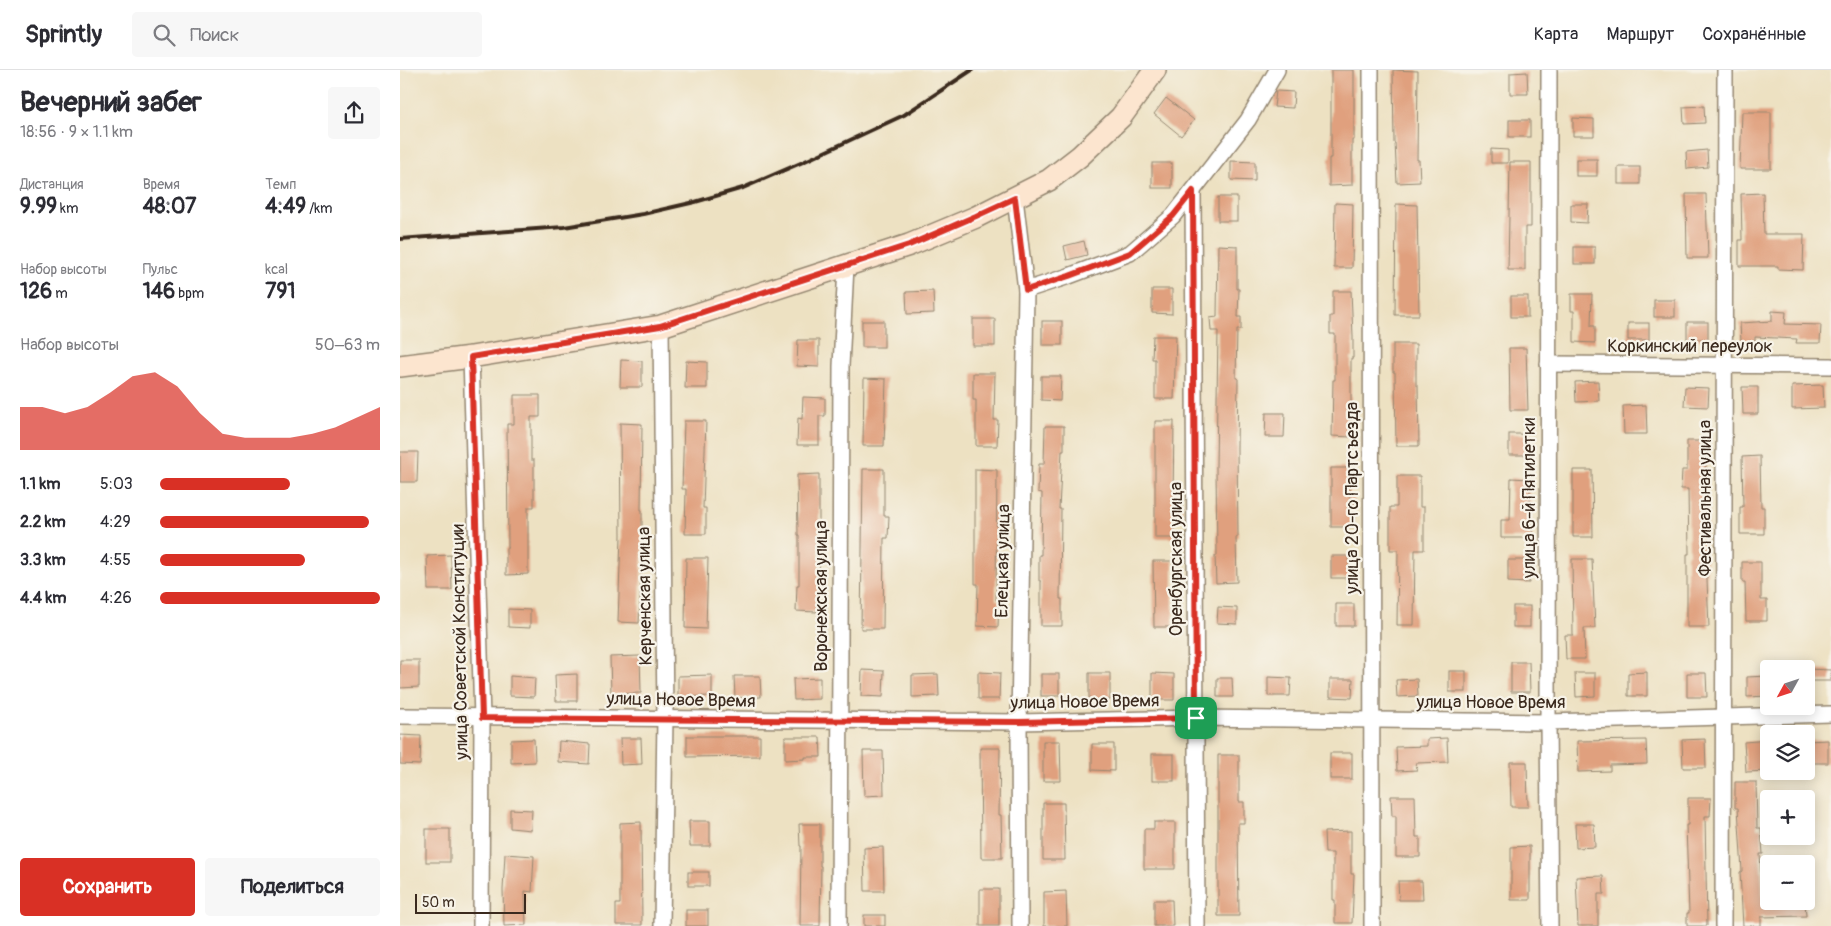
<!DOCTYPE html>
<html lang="ru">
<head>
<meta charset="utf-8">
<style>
  body { margin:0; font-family:Pangolin,sans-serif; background:#f7f7f7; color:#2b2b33; height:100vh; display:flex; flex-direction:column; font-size:19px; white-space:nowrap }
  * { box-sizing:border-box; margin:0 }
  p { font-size:16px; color:#7c7c81 }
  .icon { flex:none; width:28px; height:28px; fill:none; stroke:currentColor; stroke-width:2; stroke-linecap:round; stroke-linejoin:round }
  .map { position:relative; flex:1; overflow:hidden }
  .sheet { display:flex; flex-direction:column; background:#fff; width:400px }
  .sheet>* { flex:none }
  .needle { width:32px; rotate:230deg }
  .tools { position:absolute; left:1360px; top:590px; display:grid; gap:10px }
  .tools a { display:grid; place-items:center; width:55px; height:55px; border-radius:5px; background:#fff; box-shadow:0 2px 12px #0003; font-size:25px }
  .scale { position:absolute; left:15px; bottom:12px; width:111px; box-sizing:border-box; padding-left:5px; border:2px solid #3b2a1e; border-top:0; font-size:14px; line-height:18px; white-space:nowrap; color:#3b2a1e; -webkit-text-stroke:4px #f7f3e8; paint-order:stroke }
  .pin { position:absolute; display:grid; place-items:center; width:42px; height:42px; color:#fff; margin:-21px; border-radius:10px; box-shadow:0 2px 8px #0006 }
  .round { display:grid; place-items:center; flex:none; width:52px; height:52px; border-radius:5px; background:#f7f7f7 }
  .head { display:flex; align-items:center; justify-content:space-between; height:85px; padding:0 20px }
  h1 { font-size:28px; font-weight:700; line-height:38px }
  .figures { display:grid; grid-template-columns:repeat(3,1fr); gap:8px; height:85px; padding:5px 20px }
  .figures div { display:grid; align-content:center }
  .figures b { font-size:21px; font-weight:700 }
  .figures small { font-size:14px; font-weight:400 }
  .figures p { font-size:14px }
  .chart { height:140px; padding:10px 20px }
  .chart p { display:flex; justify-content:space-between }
  .chart svg { width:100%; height:90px; margin-top:5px; fill:#d93025; opacity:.7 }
  .button { display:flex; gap:10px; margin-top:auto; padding:10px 20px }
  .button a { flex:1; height:58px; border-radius:5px; background:#d93025; color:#fff; font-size:20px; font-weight:700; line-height:58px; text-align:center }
  .button a+a { background:#f7f7f7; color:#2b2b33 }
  ul { padding:0 20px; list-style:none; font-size:16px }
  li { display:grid; grid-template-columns:80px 60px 1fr; align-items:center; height:38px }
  li i { height:12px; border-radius:6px; background:#d93025 }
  header { display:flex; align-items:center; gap:30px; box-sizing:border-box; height:70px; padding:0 25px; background:#fff; border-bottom:1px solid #e1e1e2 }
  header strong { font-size:24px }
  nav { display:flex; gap:28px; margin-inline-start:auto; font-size:18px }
  .search { width:350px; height:45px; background:#f7f7f7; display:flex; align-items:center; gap:12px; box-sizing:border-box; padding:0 18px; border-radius:5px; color:#7c7c81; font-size:19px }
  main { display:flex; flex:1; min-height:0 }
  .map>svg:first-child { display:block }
  .building { fill:#e0a07e }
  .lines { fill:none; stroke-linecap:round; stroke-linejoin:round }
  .street-casing { stroke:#948670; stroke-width:18 }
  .secondary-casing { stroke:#948670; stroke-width:24 }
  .street { stroke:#fff; stroke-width:15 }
  .secondary { stroke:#fce5cf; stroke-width:21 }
  .rail { stroke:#3b2a1e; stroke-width:4 }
  .route-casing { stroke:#fff; stroke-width:10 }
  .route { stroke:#d93025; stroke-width:6 }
  .labels { text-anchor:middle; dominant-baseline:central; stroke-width:4.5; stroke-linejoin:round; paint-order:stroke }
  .street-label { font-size:18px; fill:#3b2a1e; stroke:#f7f3e8 }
</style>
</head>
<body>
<header>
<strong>Sprintly</strong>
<div class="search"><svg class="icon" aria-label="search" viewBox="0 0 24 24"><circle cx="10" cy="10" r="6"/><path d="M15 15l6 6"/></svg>Поиск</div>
<nav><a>Карта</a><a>Маршрут</a><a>Сохранённые</a></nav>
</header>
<main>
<section class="sheet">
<div class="head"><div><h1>Вечерний забег</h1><p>18:56 · 9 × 1.1 km</p></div><a class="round"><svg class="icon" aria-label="share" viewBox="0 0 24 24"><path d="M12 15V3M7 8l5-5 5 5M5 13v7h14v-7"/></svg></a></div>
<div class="figures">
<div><p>Дистанция</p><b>9.99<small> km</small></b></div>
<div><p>Время</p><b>48:07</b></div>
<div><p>Темп</p><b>4:49<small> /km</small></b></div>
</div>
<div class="figures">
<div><p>Набор высоты</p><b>126<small> m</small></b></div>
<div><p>Пульс</p><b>146<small> bpm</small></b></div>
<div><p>kcal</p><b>791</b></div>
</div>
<div class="chart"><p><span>Набор высоты</span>50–63 m</p>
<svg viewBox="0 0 160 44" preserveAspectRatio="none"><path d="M0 44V23L10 23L20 26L30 23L40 16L50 8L60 6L70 13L80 26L90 36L100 38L110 38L120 38L130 36L140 33L150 28L160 23V44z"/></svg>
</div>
<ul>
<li><b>1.1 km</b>5:03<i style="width:59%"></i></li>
<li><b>2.2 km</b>4:29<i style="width:95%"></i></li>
<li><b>3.3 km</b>4:55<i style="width:66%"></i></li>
<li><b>4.4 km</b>4:26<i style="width:100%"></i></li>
</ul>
<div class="button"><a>Сохранить</a><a>Поделиться</a></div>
</section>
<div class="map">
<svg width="1431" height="856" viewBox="0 0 1431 856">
  <rect width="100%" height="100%" fill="#f7f3e8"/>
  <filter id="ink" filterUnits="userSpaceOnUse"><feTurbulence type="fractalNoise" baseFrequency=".02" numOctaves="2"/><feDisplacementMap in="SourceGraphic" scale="10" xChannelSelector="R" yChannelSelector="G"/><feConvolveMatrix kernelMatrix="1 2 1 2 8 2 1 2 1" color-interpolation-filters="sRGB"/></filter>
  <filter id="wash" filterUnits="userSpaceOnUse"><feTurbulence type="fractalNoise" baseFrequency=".0096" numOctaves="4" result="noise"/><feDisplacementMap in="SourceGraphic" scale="20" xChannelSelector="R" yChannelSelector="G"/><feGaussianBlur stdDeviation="1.12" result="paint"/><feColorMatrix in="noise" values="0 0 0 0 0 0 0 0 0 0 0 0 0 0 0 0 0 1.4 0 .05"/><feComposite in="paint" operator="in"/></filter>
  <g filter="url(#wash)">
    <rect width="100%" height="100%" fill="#ede1c2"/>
    <g id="blocks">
      <g class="building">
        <path d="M931,0H954V70H952V115L929,116V88H931Z"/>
        <path d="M993,0L1018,1L1017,90H1019L1020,112L997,113L995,73H994Z"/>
        <path d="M1127,2L1128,24H1110V3Z"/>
        <path d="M876,21L894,22L893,38L874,37Z"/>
        <path d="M766,28L794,50L781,66L754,44Z"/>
        <path d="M1304,36L1305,53L1284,54L1283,37Z"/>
        <path d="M1342,42H1371V99H1340Z"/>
        <path d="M1173,48L1194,49V66H1173Z"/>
        <rect x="1109" y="50" width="21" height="17"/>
        <path d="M1091,79L1108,80V93H1091Z"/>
        <path d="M1307,80L1308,97L1287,99L1286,82Z"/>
        <rect x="1176" y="89" width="21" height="17"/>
        <path d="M831,91L855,92V111L831,110Z"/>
        <path d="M1110,92H1131V157H1125V200H1108Z"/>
        <rect x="752" y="93" width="20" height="25"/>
        <rect x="1218" y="97" width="22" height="17"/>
        <path d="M1363,123L1364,164H1404L1403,200L1378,199V196H1339V170H1342L1341,124Z"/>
        <path d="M1286,124H1306L1308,188H1287Z"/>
        <rect x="818" y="127" width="19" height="24"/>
        <path d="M935,133L953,134L952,198H934Z"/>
        <path d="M996,134L1017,135L1019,245H995Z"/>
        <path d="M1171,134H1188L1187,153L1171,152Z"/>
        <path d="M684,171L687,185L667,190L664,176Z"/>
        <path d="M818,175L837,176V219H839L838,247H841V260H837L836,308H838L837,378L838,467H836L837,512L816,513L815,486H817L816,397L818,261H811L810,248L817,247Z"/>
        <rect x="1174" y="177" width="21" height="17"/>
        <path d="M752,219H772V244L752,243Z"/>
        <path d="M533,221L534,243L507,244L506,222Z"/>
        <path d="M933,221H951L953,266V288H951V367L932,366L933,310H935V264H930V246H933Z"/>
        <path d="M1171,224H1192L1191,256H1195V273L1174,272V241H1171Z"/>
        <rect x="1111" y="226" width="17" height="21"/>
        <rect x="1254" y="230" width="21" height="17"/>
        <path d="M1372,241L1386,242L1385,254L1421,255L1420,273H1396L1397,269L1355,267V271L1341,272L1340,253L1372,251Z"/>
        <rect x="573" y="249" width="22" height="27"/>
        <rect x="462" y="251" width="22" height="26"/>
        <rect x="642" y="251" width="20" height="24"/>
        <rect x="1287" y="252" width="21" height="17"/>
        <rect x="1228" y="253" width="21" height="17"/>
        <path d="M753,266H776L774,329H755V289H752Z"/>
        <path d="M398,270H419V297L397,296Z"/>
        <path d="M993,274H1016V315H1018L1019,376H996L995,302H993Z"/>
        <path d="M1109,278H1126L1128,340H1110Z"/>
        <path d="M221,290L242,291V317H220Z"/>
        <path d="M286,291L307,292V318H285Z"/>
        <path d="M573,303H595L594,350H598L597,376H576V330H573Z"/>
        <path d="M641,306H661L660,331L641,330Z"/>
        <path d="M464,308L486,309L484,376H463Z"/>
        <path d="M1198,311L1199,331L1176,332L1175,312Z"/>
        <path d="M1423,315L1424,338L1392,339V316Z"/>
        <path d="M1285,317L1309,318L1308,337L1284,336Z"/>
        <path d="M1342,317H1358V344H1343Z"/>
        <path d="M114,325H140V347H131V390H134V437H128V504L106,505V478H108L107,354H114Z"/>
        <path d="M403,327L425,328V346H419V375H397L398,348L402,349Z"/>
        <path d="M1246,335L1247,364H1224L1223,336Z"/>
        <path d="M866,343H885L884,367H865Z"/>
        <path d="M284,351H306L303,438H306V464H285L286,419H282Z"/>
        <path d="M755,351H774L773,430H782V443H774V468H755Z"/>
        <path d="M220,353L242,354L241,440H242V483L239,553L218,552L221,466Z"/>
        <path d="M645,356H664V381H662L659,439H661L660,529H662V556H641V511H639V485H641L642,423L638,422L639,394H644Z"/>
        <rect x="1109" y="364" width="17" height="21"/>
        <path d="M1287,371H1307L1304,439H1308V463H1305L1309,557H1287V484H1289L1288,419H1281L1282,400H1287Z"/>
        <path d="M0,382H18L17,412H0Z"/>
        <path d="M1360,386L1361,437H1364V464H1340V437H1343L1342,387Z"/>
        <path d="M931,398H950V428H954V457H931Z"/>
        <path d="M463,399H484V446H489L488,468H484L483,559H461Z"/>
        <path d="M575,399L597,400L596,530H599L598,557L577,556L578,514H575Z"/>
        <path d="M1173,400H1192L1193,467H1173Z"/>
        <path d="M419,404V484H420L417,542L396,541L397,515H399V465H398L397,405Z"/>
        <path d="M997,406H1020V437H1024V480H1015L1014,555H997L998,480H990V437H997Z"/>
        <path d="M1111,408L1130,409V450H1132V468H1101V450H1110Z"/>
        <path d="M51,485L52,520H28L27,486Z"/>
        <rect x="931" y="486" width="18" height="22"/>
        <path d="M286,488H308L306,559L285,558Z"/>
        <path d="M1172,489H1192L1195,558H1184L1185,589H1166L1165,565H1173Z"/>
        <path d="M1108,490H1129V513L1108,512Z"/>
        <path d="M753,491H773V557H754Z"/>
        <path d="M1342,492H1361V530H1367V551H1346L1345,512H1342Z"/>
        <rect x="936" y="534" width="18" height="22"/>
        <rect x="1113" y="536" width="17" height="21"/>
        <path d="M818,537L837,538V554L817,553Z"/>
        <path d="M108,539L130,540V558L108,557Z"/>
        <path d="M240,586L241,623L211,624L210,587Z"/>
        <path d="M0,590H19V617L0,618Z"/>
        <path d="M1111,592H1129L1130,622H1111Z"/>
        <path d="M1406,599L1431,600V611H1406Z"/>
        <path d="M462,600L484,601L483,627L461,626Z"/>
        <rect x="1049" y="601" width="17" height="21"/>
        <path d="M578,602L600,603L599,629H578Z"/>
        <path d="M1247,602V626H1228V603Z"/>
        <path d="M689,603H710V630L689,629Z"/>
        <path d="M752,603L774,604V630H752Z"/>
        <path d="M1175,603H1195V626L1176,627Z"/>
        <path d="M1287,603H1306L1307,627H1287Z"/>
        <path d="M177,604V631H156L155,605Z"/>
        <path d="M538,604L539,626L512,627V605Z"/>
        <rect x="641" y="604" width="18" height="22"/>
        <path d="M312,605V626L278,627V606Z"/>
        <path d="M110,606L135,608L134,627L110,626Z"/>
        <path d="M334,606H360L361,627L335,628Z"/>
        <path d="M1367,606L1368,626L1347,627V607Z"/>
        <path d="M868,607L891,608L890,626H868Z"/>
        <path d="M420,608V629L394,630L393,609Z"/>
        <path d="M817,608H832L833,627H817Z"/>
        <path d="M930,609H953L952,628L930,627Z"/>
        <path d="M1017,609L1018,626L997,627L996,610Z"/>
        <path d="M0,665L21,666L20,695L0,694Z"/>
        <path d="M287,666H360V686L287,687Z"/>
        <path d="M385,667H420L421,687H405V689L385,690Z"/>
        <path d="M220,668H241L242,694L221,695Z"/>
        <path d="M1047,668L1048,692L1016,693L1017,700L997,701L996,677L1027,676V669Z"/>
        <path d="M134,669L135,692L111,693V670Z"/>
        <path d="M1305,669L1306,698H1283L1282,670Z"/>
        <path d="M1246,670L1247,694L1210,695V701L1178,702L1177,671Z"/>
        <path d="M1369,670V701L1346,702L1344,672Z"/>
        <path d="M1428,670V693H1406V671Z"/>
        <path d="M159,671L190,674L189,694L158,692Z"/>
        <path d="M643,671H660L661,711H643Z"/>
        <path d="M692,674H714V701L692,700Z"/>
        <path d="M580,678H600L599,745H601L602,788H581Z"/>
        <path d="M463,681H483L484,725L464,726Z"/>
        <rect x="930" y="683" width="22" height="26"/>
        <rect x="752" y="684" width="22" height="27"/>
        <path d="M818,685H839V732H844V753H838L839,846H818Z"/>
        <path d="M1110,692H1127L1128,737H1111Z"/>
        <path d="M1335,712H1356L1357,758H1361L1363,784H1360L1363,831H1405L1406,846L1361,847V856H1343L1340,802L1342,801L1338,738H1335Z"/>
        <path d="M991,726H1015L1016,767H1020V787H996V746H992Z"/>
        <path d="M1288,728H1311L1310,746H1305L1307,856H1287V843H1289L1286,755H1288Z"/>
        <path d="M643,733H664L665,790H643Z"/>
        <path d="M110,739L132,740L131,760L110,758Z"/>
        <path d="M289,751H310V776H290Z"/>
        <path d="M241,752L242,855H216V834H220V753Z"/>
        <path d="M754,752H775V799H744V759H754Z"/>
        <path d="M399,754H420V796H421L420,856H400L401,776H400Z"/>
        <path d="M1175,754H1194L1195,777L1176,778Z"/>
        <rect x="26" y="759" width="24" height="33"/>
        <path d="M951,761V804H954L952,853H935V830H933V783H925L924,762Z"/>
        <path d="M1130,776V830H1111V777Z"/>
        <path d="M483,777L484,821H465L464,778Z"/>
        <path d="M105,784L134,786L132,822L125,821L126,855L104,856L103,820Z"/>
        <rect x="288" y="802" width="21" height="14"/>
        <path d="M1203,806L1204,824H1198V856H1178L1176,807Z"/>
        <path d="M998,811H1022L1023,830H999Z"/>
        <rect x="580" y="819" width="19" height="37"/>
        <path d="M666,821L667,856H644V822Z"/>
        <path d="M754,830H772L773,856H754Z"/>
        <rect x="286" y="840" width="22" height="16"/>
        <rect x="464" y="845" width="21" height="11"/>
      </g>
    </g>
  </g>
  <g filter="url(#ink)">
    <use href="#blocks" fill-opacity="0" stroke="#948670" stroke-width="1"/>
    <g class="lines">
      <g class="street-casing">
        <g id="street">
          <path d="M971,0L972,856"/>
          <path d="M1149,0L1148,652L1150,856"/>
          <path d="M793,121L797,856"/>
          <path d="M615,128L626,220L619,652L620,856"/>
          <path d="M626,220L669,206L730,183L773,146L848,50L877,0"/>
          <path d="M261,256L265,648L262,856"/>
          <path d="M71,287L82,648L81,856"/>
          <path d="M1148,294L1431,296"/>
          <path d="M0,646L619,652L796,648L1148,652L1431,644"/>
          <path d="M439,856L441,296L446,196"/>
          <path d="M1323,856L1325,0"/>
        </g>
      </g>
      <g class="secondary-casing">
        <path id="secondary" d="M0,296L71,287L261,256L509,175L576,147L649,110L680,86L721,47L755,0"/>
      </g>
      <use href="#street" class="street"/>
      <use href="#secondary" class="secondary"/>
      <path class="rail" d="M0,169L164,157L243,144L295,132L343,118L403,92L504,45L572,0"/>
    </g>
  </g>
  <g class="lines" filter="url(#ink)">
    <g class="route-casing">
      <path id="route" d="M793,121L796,648L619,652L82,648L71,287L260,256L509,175L576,146L615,128L626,220L669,206L730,183L773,146Z"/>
    </g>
    <use href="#route" class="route"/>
  </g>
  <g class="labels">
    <g class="street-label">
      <text x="1290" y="276">Коркинский переулок</text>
      <text transform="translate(952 428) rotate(-90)">улица 20-го Партсъезда</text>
      <text transform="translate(1129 428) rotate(-90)">улица 6-й Пятилетки</text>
      <text transform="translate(1305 428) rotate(-90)">Фестивальная улица</text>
      <text transform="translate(776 489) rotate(-90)">Оренбургская улица</text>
      <text transform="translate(603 491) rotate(-89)">Елецкая улица</text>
      <text transform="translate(245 526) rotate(-91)">Керченская улица</text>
      <text transform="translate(421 526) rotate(-90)">Воронежская улица</text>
      <text transform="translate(60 572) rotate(-91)">улица Советской Конституции</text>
      <text transform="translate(281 630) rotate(1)">улица Новое Время</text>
      <text transform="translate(685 632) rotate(-1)">улица Новое Время</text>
      <text x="1091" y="632">улица Новое Время</text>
    </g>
  </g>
</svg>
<div class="tools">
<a><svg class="needle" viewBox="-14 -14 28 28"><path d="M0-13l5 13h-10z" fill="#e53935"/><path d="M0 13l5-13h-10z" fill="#7c7c81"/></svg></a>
<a><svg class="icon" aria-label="layers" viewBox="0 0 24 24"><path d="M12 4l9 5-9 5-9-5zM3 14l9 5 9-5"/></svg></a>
<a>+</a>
<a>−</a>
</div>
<div class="scale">50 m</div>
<div class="pin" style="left:796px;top:648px;background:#1e9e55"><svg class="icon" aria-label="arrive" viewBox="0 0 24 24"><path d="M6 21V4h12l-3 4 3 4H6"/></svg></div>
</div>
</main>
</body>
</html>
